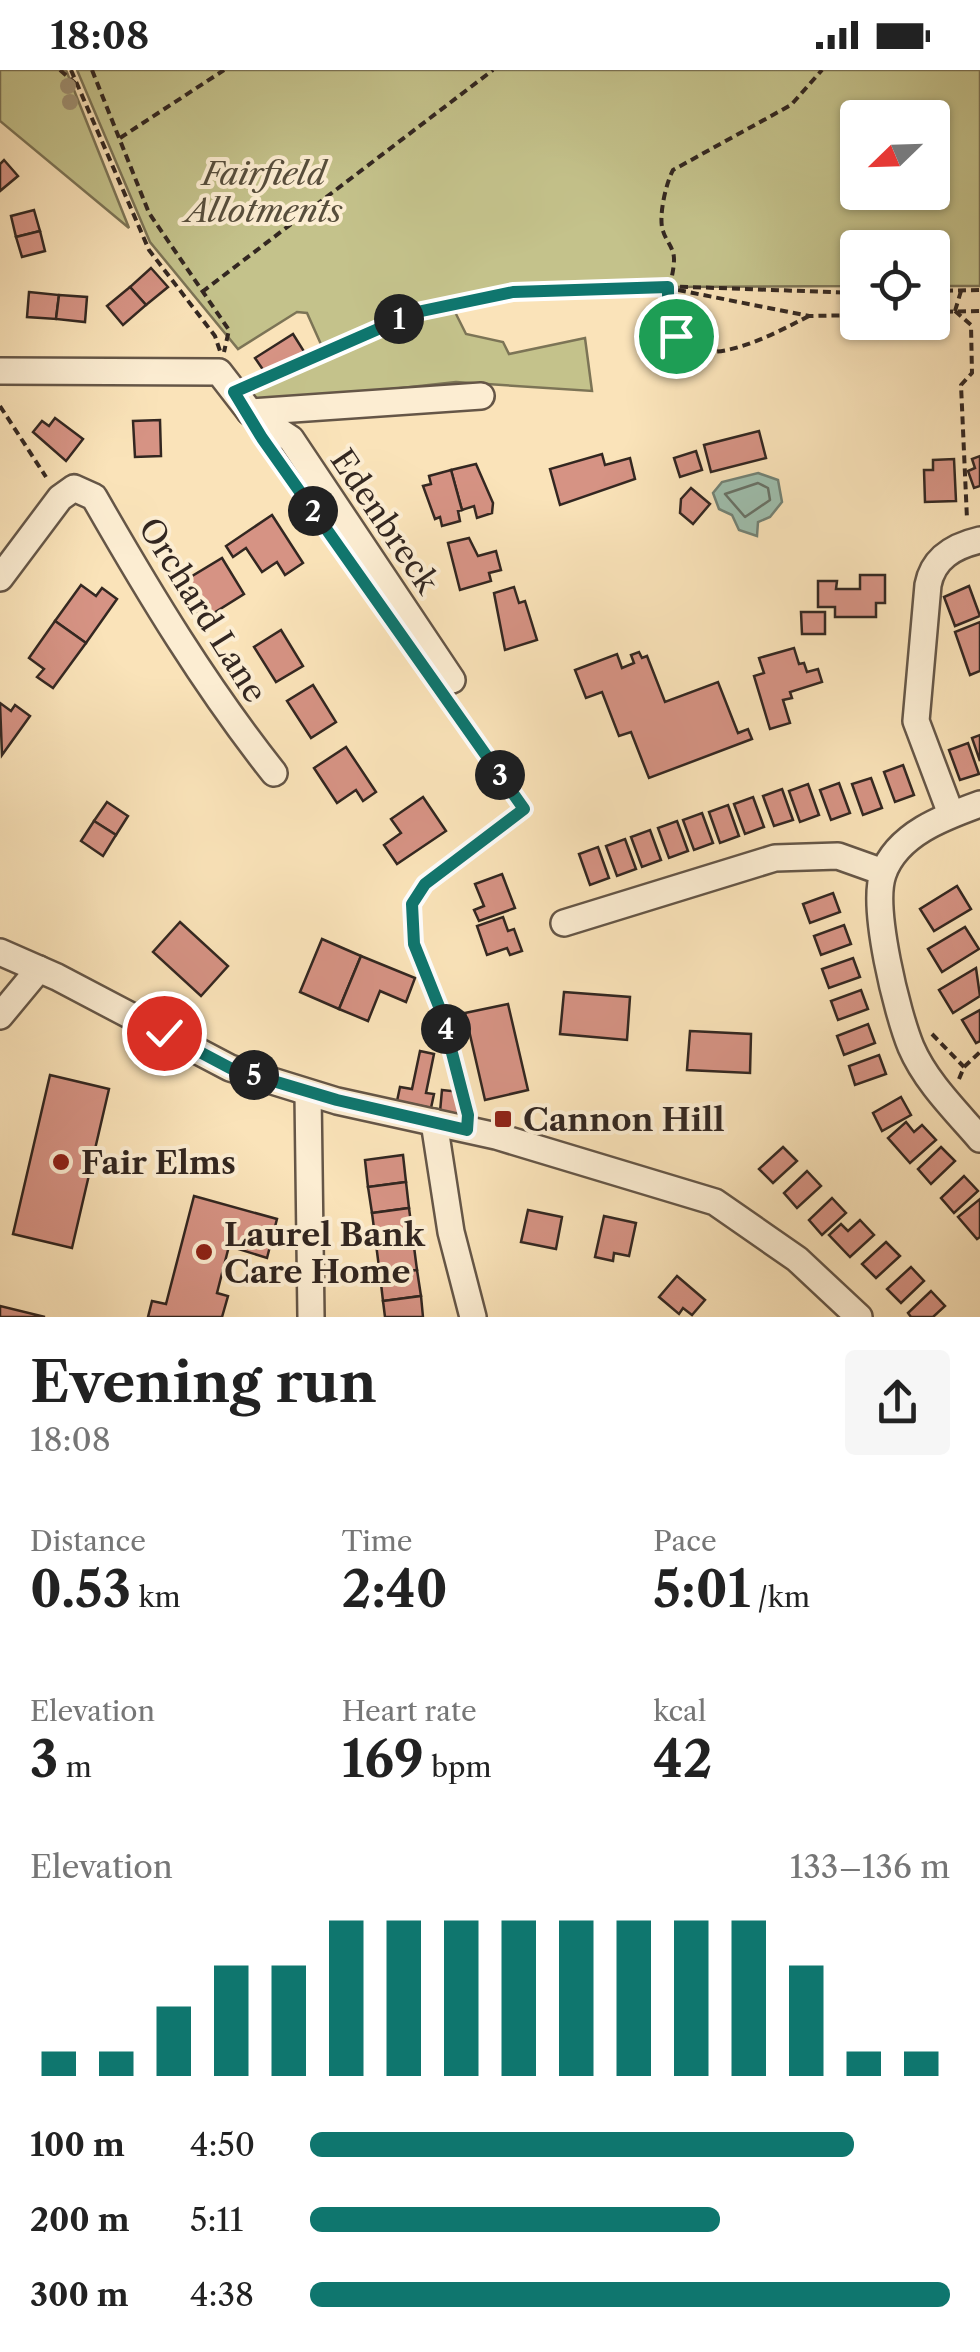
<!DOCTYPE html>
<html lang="en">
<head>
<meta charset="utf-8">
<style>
  body { margin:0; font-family:"Libre Caslon Text",serif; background:#f6f6f6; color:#222; height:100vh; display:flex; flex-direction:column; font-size:38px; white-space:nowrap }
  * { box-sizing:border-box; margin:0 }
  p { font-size:32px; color:#767676 }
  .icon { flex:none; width:55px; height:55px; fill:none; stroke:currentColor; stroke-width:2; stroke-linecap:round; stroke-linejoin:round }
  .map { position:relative; height:1247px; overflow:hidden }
  .details { display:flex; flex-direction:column; background:#fff; flex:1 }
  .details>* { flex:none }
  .needle { width:65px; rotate:247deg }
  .fabs { position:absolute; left:840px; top:30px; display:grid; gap:20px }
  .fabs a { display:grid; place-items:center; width:110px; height:110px; border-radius:10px; background:#fff; box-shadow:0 2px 8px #0004; font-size:50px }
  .pin { position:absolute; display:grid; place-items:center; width:85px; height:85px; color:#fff; margin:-42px; border:5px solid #fff; border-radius:50%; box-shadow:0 2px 10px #0007 }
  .km { position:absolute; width:50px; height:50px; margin:-25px; border-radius:50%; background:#222; color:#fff; font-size:28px; line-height:50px; text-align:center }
  .round { display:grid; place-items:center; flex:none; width:105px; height:105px; border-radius:10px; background:#f6f6f6 }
  .head { display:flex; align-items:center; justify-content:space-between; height:170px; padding:0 30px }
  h1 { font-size:55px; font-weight:700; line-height:75px }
  .metrics { display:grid; grid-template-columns:repeat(3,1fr); gap:15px; height:170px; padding:10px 30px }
  .metrics div { display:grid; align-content:center }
  .metrics b { font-size:50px; font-weight:700 }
  .metrics small { font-size:28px; font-weight:400 }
  .metrics p { font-size:28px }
  .chart { height:280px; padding:20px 30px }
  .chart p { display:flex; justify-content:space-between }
  .chart svg { width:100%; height:180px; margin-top:10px; stroke:#0f766e; stroke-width:6 }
  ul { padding:0 30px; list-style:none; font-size:32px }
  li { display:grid; grid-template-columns:160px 120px 1fr; align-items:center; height:75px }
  li i { height:25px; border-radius:12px; background:#0f766e }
  .status { display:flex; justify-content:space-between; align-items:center; height:70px; padding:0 50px; background:#fff; direction:ltr }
  .status svg { height:28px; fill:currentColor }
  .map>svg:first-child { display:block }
  .green { fill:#c4c28b; stroke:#7c7456; stroke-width:2.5; fill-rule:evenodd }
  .water { fill:#9ebead; stroke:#738275; stroke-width:2.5 }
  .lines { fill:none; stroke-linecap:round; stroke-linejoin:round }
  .shore { stroke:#687267; stroke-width:2.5 }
  .building { fill:#d69384; stroke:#332721; stroke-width:2.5 }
  .minor-casing { stroke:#655647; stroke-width:30 }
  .path { stroke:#332721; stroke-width:4; stroke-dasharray:8 5; stroke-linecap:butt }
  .minor { stroke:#fcedd2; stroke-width:25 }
  .tree { fill:#a09174 }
  .route-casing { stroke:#fff; stroke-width:20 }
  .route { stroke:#0f766e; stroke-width:12 }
  .poi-dot { fill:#8f2418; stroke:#fcedd2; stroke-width:4 }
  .labels { text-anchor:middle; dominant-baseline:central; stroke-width:8; stroke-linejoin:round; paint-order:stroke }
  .park-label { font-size:32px; font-style:italic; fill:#574e3c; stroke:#fcedd2 }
  .street-label { font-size:32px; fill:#332721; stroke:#fcedd2 }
  .poi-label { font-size:32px; font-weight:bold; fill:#332721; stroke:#fcedd2; text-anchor:start }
</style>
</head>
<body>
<div class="status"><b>18:08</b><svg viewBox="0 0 49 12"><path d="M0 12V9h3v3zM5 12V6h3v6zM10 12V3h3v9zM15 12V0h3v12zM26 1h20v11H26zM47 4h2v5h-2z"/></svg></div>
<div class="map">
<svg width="980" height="1247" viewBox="0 0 980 1247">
  <rect width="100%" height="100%" fill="#fae3b9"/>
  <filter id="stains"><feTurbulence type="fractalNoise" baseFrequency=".002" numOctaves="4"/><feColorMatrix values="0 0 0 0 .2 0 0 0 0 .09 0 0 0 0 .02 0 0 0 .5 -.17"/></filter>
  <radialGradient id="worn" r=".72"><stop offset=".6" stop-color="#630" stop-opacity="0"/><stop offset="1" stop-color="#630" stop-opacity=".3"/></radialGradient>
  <g class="green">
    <path d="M0,0H66L129,158L0,51Z"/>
    <path d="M77,0H980V216H933L932,178H858L857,216L668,217L484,227L451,234L466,264L503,272L509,284L585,268L592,321L456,312L264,333L235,322C269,319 296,299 324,281L307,243L297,242L238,279L150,172ZM858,48H932V122H858Z"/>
  </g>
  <path class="water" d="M758,403L778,410L782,432L770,447L758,452L757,466L739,460L732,445L719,439L713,423L722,412Z"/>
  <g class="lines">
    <path class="shore" d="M758,413L768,418L770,430L745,447L725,424Z"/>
  </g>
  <g class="building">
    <path d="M4,90L18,106L0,121V94Z"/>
    <path d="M34,140L40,161L16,167L11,146Z"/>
    <path d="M40,161L45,181L22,187L16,167Z"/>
    <path d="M151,198L168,217L146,235L130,217Z"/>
    <path d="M130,217L146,235L123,255L107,236Z"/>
    <path d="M29,222L59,225L56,249L27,247Z"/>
    <path d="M59,225L87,227L85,252L56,249Z"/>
    <path d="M293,264L305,283L268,307L255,288Z"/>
    <path d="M55,348L83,369L66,391L33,362L42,351L49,356Z"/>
    <path d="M160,350L161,386L135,387L133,351Z"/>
    <path d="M759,361L766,388L711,402L704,375Z"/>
    <path d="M696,381L702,400L680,407L674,388Z"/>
    <path d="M602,384L605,395L630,388L635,409L560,435L550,399Z"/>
    <path d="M980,386V416L974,418L968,401L975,398L972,389Z"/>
    <path d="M954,389L956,431L925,432L924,400H933V390Z"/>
    <path d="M476,394L493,433L492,443L477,448L474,436L462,440L451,400Z"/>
    <path d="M451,400L462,440L458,441L460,451L442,456L440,447L435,449L423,416L431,414L429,406Z"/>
    <path d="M691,418L710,434L693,454L680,443L681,429Z"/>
    <path d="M272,445L303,493L285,505L277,492L262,502L246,478L233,487L226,476Z"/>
    <path d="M469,468L478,486L496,481L501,500L489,503L491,511L460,520L448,473Z"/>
    <path d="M222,488L244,524L201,551L179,514Z"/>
    <path d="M860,505H885V533H876V547H835V537H818V511H837L836,519H860Z"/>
    <path d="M81,515L96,526L102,518L117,529L86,573L55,551Z"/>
    <path d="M969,516L980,546L955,556L944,527Z"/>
    <path d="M514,517L519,533L525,531L537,570L505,580L494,523Z"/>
    <path d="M801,542H825V564H802Z"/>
    <path d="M55,551L86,573L53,618L37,607L44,599L29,588Z"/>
    <path d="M980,552V601L970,605L955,562Z"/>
    <path d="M281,560L303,596L276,612L254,577Z"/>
    <path d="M794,578L799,594L804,593L807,602L818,599L822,612L790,622L792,628L783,630L790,653L770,659L754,606L764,603L759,588Z"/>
    <path d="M639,582L642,588L647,586L665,632L718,612L738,663L748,659L752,669L649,708L631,662L619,666L602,622L586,628L575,600L617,584L622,598L634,593L631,585Z"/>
    <path d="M313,615L336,652L311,668L287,631Z"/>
    <path d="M0,633L11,641L15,635L30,646L2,685Z"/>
    <path d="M980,665V691L972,668Z"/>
    <path d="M968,673L979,704L960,710L949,680Z"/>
    <path d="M346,677L376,722L363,731L356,720L337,733L314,698Z"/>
    <path d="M903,695L914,725L895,732L884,702Z"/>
    <path d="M871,708L882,738L863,745L852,714Z"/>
    <path d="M839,713L850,743L831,750L820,720Z"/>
    <path d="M808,714L819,745L800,752L789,721Z"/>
    <path d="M782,719L793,750L774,756L763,726Z"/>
    <path d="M423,727L446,761L397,794L384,775L401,763L391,749Z"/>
    <path d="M753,727L764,757L745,764L734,734Z"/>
    <path d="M107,732L128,746L116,765L94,751Z"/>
    <path d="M728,735L739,766L720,773L709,742Z"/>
    <path d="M702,743L713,773L694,780L683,750Z"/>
    <path d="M94,751L116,765L103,786L81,771Z"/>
    <path d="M677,751L688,781L669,788L658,758Z"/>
    <path d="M650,760L661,790L642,797L631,767Z"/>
    <path d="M625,769L636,799L617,806L606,776Z"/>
    <path d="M598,777L609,808L590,815L579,784Z"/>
    <path d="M502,804L515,838L479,851L474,840L484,836L475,814Z"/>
    <path d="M957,816L971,839L934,861L920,839Z"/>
    <path d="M833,823L840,842L810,853L803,834Z"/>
    <path d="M503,847L508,861L514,859L522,881L510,885L507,878L487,885L477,856Z"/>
    <path d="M180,852L228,896L201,926L153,882Z"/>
    <path d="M844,855L851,874L821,885L814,866Z"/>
    <path d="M965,857L979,879L942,902L928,879Z"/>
    <path d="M322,869L361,886L339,939L300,922Z"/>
    <path d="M361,886L415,908L406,932L380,921L368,951L339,939Z"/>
    <path d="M853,888L860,907L829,918L822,899Z"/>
    <path d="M976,898L980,926L953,943L939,920Z"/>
    <path d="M861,920L868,939L838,950L831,931Z"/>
    <path d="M564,922L630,927L627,970L560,964Z"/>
    <path d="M508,934L528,1020L485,1030L465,943Z"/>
    <path d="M980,940V971L976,973L962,950Z"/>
    <path d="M868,954L875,973L844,985L837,966Z"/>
    <path d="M690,961L751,964L750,1003L687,1000Z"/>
    <path d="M420,981L434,984L426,1023L434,1024L431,1038L397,1031L400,1017L412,1019Z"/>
    <path d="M879,985L886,1004L855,1015L849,996Z"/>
    <path d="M50,1005L109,1019L72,1178L13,1164Z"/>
    <path d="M442,1020L461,1022L459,1044L440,1042Z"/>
    <path d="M901,1027L911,1045L882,1061L873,1043Z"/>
    <path d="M906,1052L914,1062L922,1055L936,1070L910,1093L888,1068Z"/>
    <path d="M783,1077L797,1091L773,1113L759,1099Z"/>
    <path d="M941,1077L955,1091L931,1114L918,1099Z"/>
    <path d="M403,1085L406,1112L368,1117L365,1090Z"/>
    <path d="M807,1101L821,1116L797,1138L784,1123Z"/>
    <path d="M964,1106L978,1121L954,1143L941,1128Z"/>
    <path d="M406,1112L409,1138L372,1143L368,1117Z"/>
    <path d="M194,1126L277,1149L267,1188L229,1176L217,1223L228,1226L222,1247H148L152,1231L166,1234Z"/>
    <path d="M832,1128L846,1143L822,1165L809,1150Z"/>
    <path d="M980,1129V1167L977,1169L958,1147Z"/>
    <path d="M409,1138L413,1169L376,1174L372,1143Z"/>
    <path d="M528,1140L562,1147L556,1179L521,1172Z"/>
    <path d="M604,1146L636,1153L629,1186L614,1183L613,1191L595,1187Z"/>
    <path d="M860,1150L874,1165L850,1187L829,1165L841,1154L848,1161Z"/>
    <path d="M413,1169L417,1200L380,1205L376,1174Z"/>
    <path d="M886,1172L900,1186L876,1208L862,1194Z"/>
    <path d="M911,1197L924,1211L901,1233L887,1219Z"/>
    <path d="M417,1200L421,1226L383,1231L380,1205Z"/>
    <path d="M677,1206L705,1230L692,1245L683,1238L679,1244L659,1227Z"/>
    <path d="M931,1221L945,1236L933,1247H911L908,1243Z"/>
    <path d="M421,1226L423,1247H385L383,1231Z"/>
    <path d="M0,1236L45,1247H0Z"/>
  </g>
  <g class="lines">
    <g class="minor-casing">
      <g id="minor">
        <path d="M0,301L219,302L250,342L291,369L452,610"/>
        <path d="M250,342L481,326"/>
        <path d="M0,508L60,428L74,418L94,427C149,523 205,616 274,703"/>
        <path d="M980,734C944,747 897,764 883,804C871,838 897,943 911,977C926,1012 956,1041 980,1069"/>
        <path d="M951,744L916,651L928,515C933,488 954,476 980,470"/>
        <path d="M564,853L775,788L838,786L883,802"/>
        <path d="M0,882L57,907L230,998L337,1031L496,1066L715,1132L797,1189L859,1247"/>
        <path d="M0,946L39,899"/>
        <path d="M308,1023L311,1247"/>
        <path d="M434,1052L451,1162L473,1247"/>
      </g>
    </g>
    <g class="path">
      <path d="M60,0L75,13"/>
      <path d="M71,0L149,180L215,266L220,281"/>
      <path d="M92,0L149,143L229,260L224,282"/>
      <path d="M120,68L224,0"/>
      <path d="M678,220L809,246L858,245"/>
      <path d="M932,221L980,220"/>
      <path d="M202,222L493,0"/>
      <path d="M955,241L971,255L972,303L961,315L967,449"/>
      <path d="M955,241L961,221"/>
      <path d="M932,242L980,241"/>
      <path d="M809,246C771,265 679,318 668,243C665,224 674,207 674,189C674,178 666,171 663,161C658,147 666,113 673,100L791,35L822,0"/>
      <path d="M256,315L417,241L484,227L661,216L858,223"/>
      <path d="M0,336L46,407"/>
      <path d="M450,634L524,739L425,814L411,834L414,874L442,944L466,1037"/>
      <path d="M932,964L964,997"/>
      <path d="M959,1009L964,997L980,982"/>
    </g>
    <use href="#minor" class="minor"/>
  </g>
  <g class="tree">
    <circle cx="68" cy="16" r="8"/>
    <circle cx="70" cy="32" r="8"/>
  </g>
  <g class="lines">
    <g class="route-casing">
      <path id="route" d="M164,963L230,998L337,1030L467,1060L468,1045L442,944L414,874L412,834L425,814L524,739L262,368L234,322L417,242L513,222L668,217V244L676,266"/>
    </g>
    <use href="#route" class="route"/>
  </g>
  <g class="poi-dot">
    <rect x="493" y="1039" width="20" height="20" rx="5"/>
    <circle cx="61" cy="1092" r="10"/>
    <circle cx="204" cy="1182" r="10"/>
  </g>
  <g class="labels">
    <g class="park-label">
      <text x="264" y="103">Fairfield<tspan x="264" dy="37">Allotments</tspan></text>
    </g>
    <g class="street-label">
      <text transform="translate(385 451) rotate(56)">Edenbreck</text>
      <text transform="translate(203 540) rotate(58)">Orchard Lane</text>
    </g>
    <g class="poi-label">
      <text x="523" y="1049">Cannon Hill</text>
      <text x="81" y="1092">Fair Elms</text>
      <text x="224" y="1164">Laurel Bank<tspan x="224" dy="37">Care Home</tspan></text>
    </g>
  </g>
  <rect width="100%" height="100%" filter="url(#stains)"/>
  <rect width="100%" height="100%" fill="url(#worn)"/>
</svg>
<div class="fabs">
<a><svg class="needle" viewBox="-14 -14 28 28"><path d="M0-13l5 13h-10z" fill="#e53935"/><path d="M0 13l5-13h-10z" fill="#767676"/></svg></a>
<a><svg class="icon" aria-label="locate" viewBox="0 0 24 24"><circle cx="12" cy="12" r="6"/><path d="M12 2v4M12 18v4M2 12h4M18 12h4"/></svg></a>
</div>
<div class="pin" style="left:676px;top:266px;background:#1e9e55"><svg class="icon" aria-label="arrive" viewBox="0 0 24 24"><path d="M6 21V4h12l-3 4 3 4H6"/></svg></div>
<div class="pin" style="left:164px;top:963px;background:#d93025"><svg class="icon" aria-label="check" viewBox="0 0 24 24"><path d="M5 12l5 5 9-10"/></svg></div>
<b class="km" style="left:399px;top:249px">1</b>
<b class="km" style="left:313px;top:441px">2</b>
<b class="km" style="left:500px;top:705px">3</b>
<b class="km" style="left:446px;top:959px">4</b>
<b class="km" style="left:254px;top:1005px">5</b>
</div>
<section class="details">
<div class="head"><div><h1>Evening run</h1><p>18:08</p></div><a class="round"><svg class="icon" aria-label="share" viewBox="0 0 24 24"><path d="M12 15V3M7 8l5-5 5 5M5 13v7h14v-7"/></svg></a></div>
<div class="metrics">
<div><p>Distance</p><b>0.53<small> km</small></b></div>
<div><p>Time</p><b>2:40</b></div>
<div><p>Pace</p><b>5:01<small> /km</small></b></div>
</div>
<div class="metrics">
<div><p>Elevation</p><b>3<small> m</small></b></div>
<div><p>Heart rate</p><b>169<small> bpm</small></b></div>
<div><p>kcal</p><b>42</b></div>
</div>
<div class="chart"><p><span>Elevation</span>133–136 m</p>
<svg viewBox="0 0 160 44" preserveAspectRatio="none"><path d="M5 44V38M15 44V38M25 44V27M35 44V17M45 44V17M55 44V6M65 44V6M75 44V6M85 44V6M95 44V6M105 44V6M115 44V6M125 44V6M135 44V17M145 44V38M155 44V38"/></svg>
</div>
<ul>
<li><b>100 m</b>4:50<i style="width:85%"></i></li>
<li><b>200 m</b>5:11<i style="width:64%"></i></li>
<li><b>300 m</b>4:38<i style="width:100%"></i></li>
</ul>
</section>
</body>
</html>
